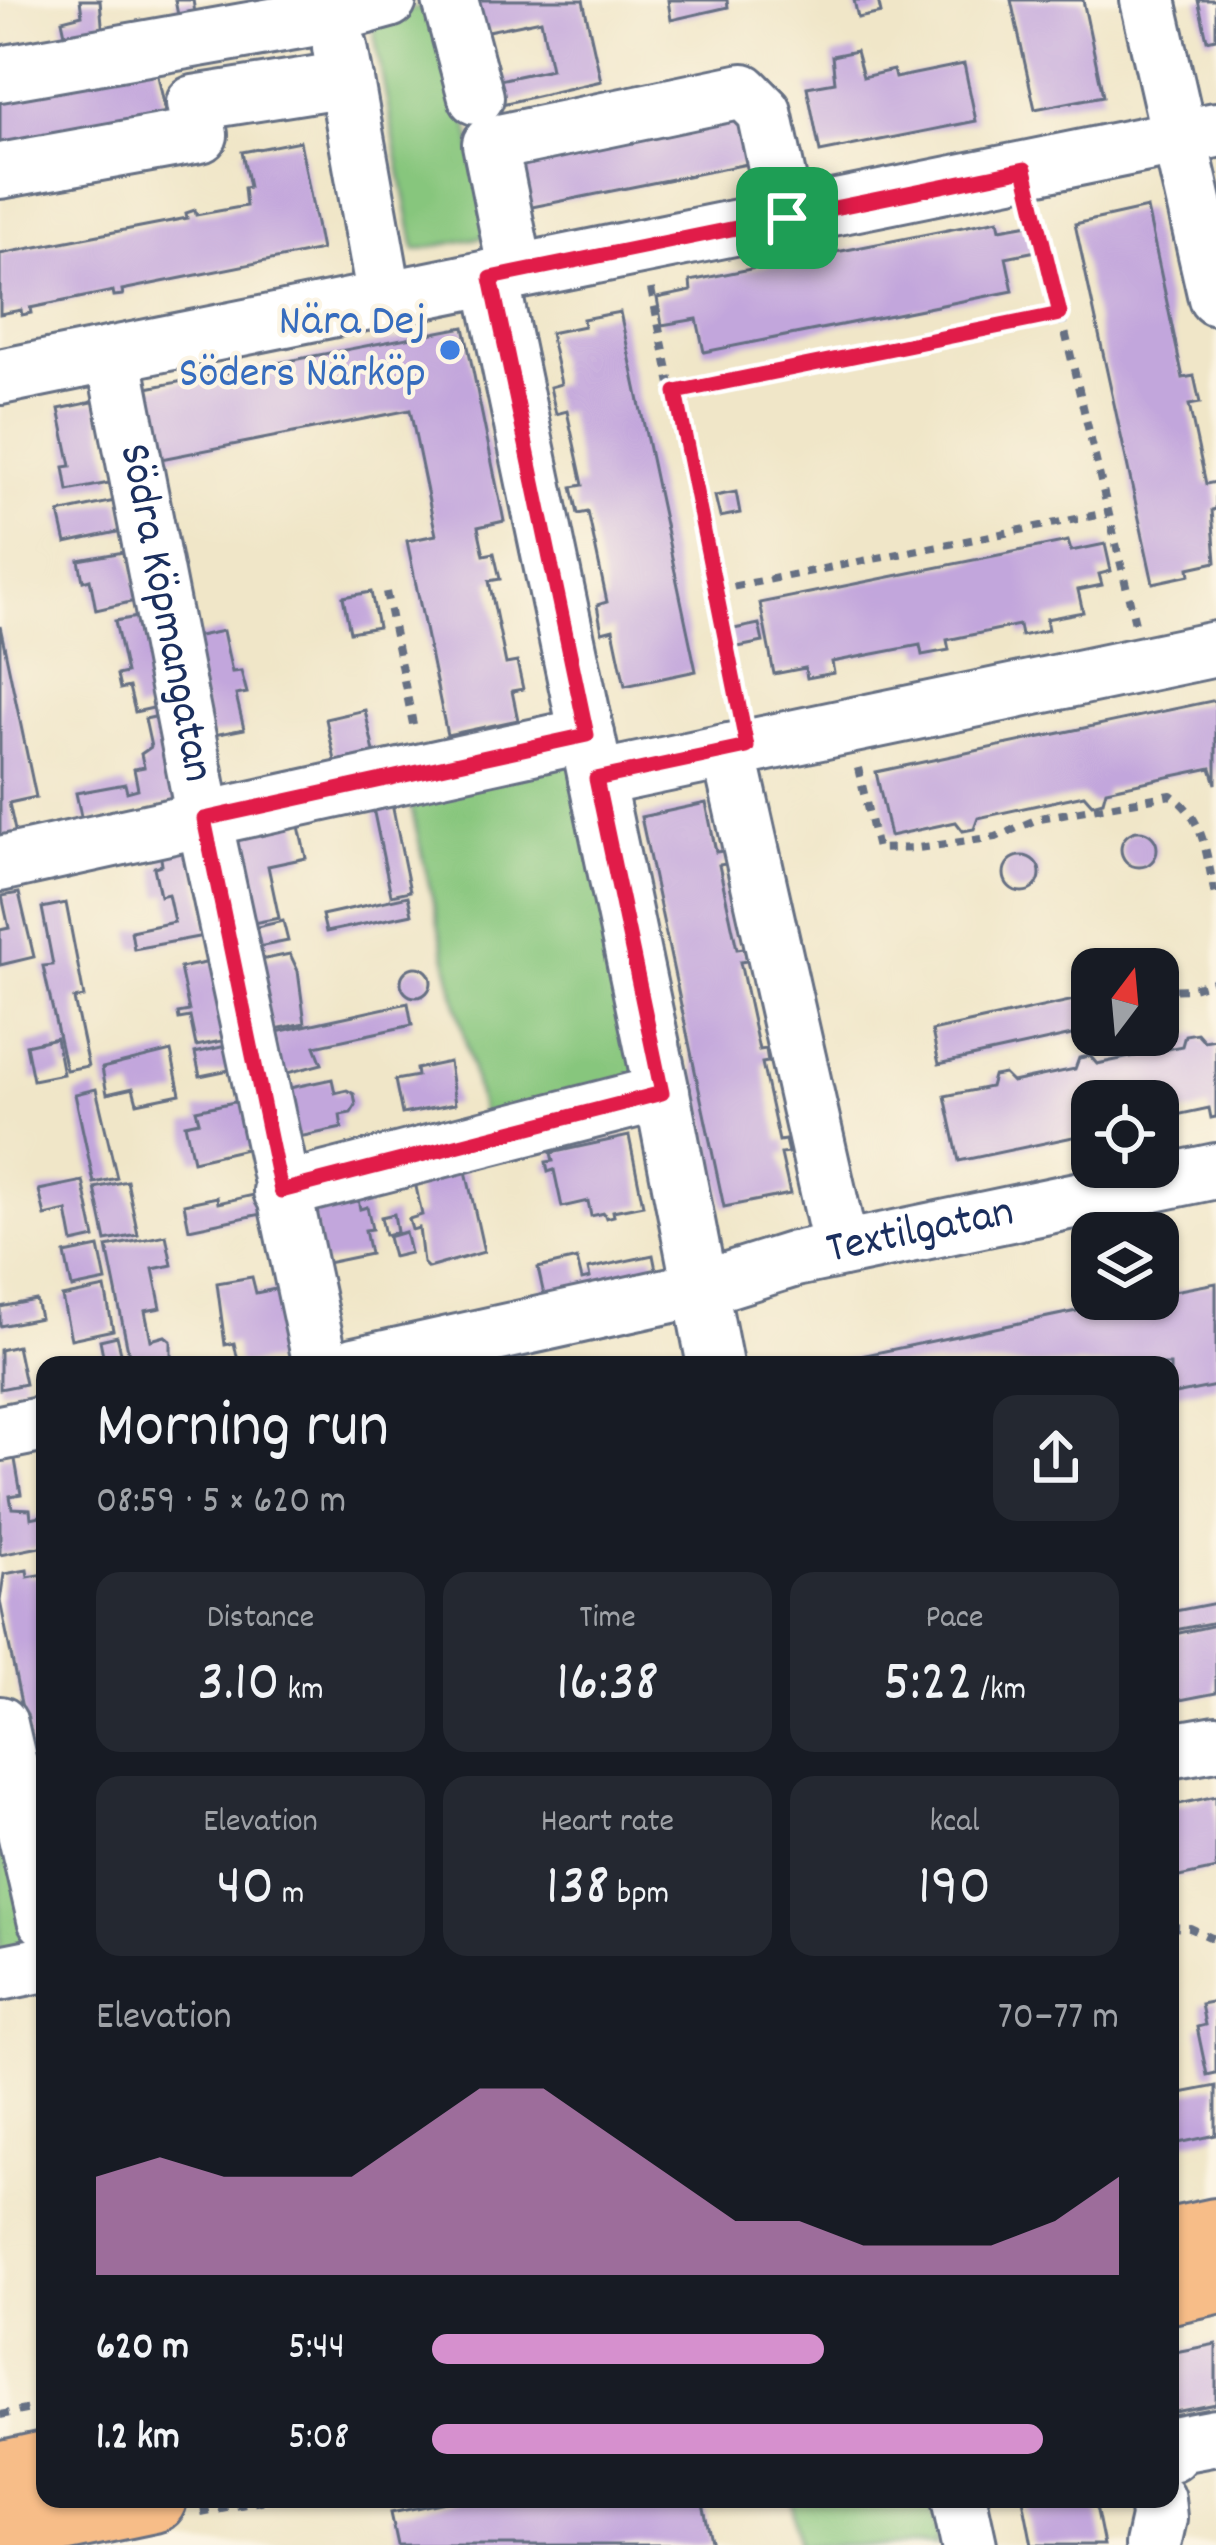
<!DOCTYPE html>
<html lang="en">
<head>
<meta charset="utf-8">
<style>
  body { margin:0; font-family:Dekko,sans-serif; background:#242831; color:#f1f3f6; height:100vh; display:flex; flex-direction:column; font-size:45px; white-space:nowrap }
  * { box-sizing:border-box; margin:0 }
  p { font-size:39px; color:#9ea1a6 }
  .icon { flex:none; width:66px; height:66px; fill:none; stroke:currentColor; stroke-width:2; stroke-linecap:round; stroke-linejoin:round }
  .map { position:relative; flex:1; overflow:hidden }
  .drawer { position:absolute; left:36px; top:1356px; width:1143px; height:1152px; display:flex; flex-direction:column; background:#171b24; border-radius:24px; box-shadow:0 3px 9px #0004 }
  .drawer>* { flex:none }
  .needle { width:78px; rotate:16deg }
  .buttons { position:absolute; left:1071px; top:948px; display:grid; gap:24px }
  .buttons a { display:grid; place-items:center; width:108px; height:108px; border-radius:24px; background:#171b24; box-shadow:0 3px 9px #0004; font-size:60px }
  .pin { position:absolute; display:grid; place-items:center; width:102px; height:102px; color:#fff; margin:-51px; border-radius:24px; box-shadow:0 6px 18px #0006 }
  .round { display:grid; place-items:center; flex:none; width:126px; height:126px; border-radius:24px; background:#242831 }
  .overview { display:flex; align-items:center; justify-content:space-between; height:204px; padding:0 60px }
  h1 { font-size:66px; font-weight:600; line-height:90px }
  .figures { display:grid; grid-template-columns:repeat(3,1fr); gap:18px; height:204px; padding:12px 60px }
  .figures div { display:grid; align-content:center; border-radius:24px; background:#242831; text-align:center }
  .figures b { font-size:60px; font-weight:600 }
  .figures small { font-size:33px; font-weight:400 }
  .figures p { font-size:33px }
  .chart { height:336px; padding:24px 60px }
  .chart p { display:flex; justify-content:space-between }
  .chart svg { width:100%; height:216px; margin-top:12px; fill:#d690ce; opacity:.7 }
  ul { padding:0 60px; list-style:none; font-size:39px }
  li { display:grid; grid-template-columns:192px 144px 1fr; align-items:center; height:90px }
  li i { height:30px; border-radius:15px; background:#d690ce }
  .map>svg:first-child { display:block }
  .green { fill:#87c67d; stroke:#517a6e; stroke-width:3 }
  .building { fill:#c2a6dc }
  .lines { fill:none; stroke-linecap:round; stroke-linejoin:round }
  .minor-casing { stroke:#666f83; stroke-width:60 }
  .major-casing { stroke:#666f83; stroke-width:72 }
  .path { stroke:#666f83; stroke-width:8; stroke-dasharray:9 9; stroke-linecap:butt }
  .minor { stroke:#fff; stroke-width:54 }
  .major { stroke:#f7bd88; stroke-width:66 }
  .route-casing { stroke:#fff; stroke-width:24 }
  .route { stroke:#e11d48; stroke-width:15 }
  .shop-dot { fill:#3f7fe0; stroke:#fcf5e5; stroke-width:4.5 }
  .labels { text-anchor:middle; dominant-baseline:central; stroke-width:9; stroke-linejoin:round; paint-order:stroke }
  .shop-label { font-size:45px; fill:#366cbe; stroke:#fcf5e5; text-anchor:end }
  .street-label { font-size:45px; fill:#1b2f5e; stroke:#fcf5e5 }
</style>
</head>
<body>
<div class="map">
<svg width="1216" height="2545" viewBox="0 0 1216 2545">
  <rect width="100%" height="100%" fill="#fcf5e5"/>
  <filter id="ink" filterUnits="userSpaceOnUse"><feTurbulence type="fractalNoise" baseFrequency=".00833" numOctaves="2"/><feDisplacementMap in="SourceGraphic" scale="24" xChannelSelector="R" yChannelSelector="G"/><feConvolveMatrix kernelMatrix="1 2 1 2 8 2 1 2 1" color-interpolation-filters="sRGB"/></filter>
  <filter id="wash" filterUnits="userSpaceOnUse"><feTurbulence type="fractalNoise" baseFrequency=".004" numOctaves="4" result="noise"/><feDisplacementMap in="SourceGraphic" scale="48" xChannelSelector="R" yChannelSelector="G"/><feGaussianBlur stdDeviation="2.7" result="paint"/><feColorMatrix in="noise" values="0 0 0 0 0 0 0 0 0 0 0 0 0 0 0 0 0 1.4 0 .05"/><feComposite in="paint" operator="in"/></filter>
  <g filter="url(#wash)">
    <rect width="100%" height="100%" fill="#f0e6c8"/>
    <g class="green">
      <path d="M445,3L489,236L415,250L371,17Z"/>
      <path d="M578,747L651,1087L485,1126L407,789Z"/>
      <path d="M0,1784L41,1965L0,1973Z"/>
      <path d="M791,2499H929L938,2545H800Z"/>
    </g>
    <g id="blocks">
      <g class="building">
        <path d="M80,0H100L103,36L67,43L62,20L82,15Z"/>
        <path d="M175,0H193L195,13L178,15Z"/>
        <path d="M472,0H583L601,81L489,107L485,83L551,69L541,20L474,34Z"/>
        <path d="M668,0H727L728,7L671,20Z"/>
        <path d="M854,0H878L881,13L858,18Z"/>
        <path d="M1011,0H1083L1103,96L1035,109Z"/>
        <path d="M1198,0H1216V38L1207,40Z"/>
        <path d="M856,51L863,77L893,70L895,78L964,64L976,121L820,152L807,87L835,82L832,56Z"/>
        <path d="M155,62L167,118L0,151V92Z"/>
        <path d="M741,106L752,163L512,211L500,154Z"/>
        <path d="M300,141L321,250L122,290L123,295L114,296L113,291L30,308L31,313L22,315L21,310L0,314V254L187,218L186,213L195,210L196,215L246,206L244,188L249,187L242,152Z"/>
        <path d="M1147,208L1183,378L1194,376L1200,403L1189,405L1206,484L1216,482V509L1212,510L1216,562L1189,568L1190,575L1153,583L1075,224Z"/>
        <path d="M998,220L1000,229L1035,223L1041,250L1006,257L1013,291L704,352L697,319L662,325L657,298L691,291L690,281Z"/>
        <path d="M620,312L696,671L625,686L613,629L602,632L597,605L607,602L588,512L578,514L572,487L583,485L567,411L556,414L550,387L561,384L550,333L584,326L583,319Z"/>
        <path d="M464,327L504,521L478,527L484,555L494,553L500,579L489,581L506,664L517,662L523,689L512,691L518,720L447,735L407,541L436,535L410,410L156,460L142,389Z"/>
        <path d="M97,401L114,482L68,491L64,467L71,466L59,409Z"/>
        <path d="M736,492L740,513L720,517L715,496Z"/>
        <path d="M119,500L126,530L66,543L59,513Z"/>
        <path d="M1068,541L1071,551L1105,544L1111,571L1099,574L1102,585L1078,590L1083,612L1046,619L1048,630L1021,636L1019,625L947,640L949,650L922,655L920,645L832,662L834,673L807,678L805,668L774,674L760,603Z"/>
        <path d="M129,551L139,600L96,610L90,579L83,581L79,560Z"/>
        <path d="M371,592L378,627L350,632L343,597Z"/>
        <path d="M143,616L162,706L135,712L129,687L120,689L117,675L126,673L115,621Z"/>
        <path d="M759,624L763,642L733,648L729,630Z"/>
        <path d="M0,626L36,797L9,803L16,835L0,838Z"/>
        <path d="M223,631L232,672L241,671L247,693L236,695L244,729L209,736L189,638Z"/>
        <path d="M1216,700V784L1211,768L1106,790L1103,801L1092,804L1084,795L978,818L974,829L963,831L956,822L890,836L876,772Z"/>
        <path d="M365,710L375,757L336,765L326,719Z"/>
        <path d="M164,715L183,800L82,821L76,793L125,784L127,792L138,789L134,769L144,767L141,754L151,747L145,719Z"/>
        <path d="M706,803L716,852L723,851L726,864L719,865L737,949L744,948L747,961L740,962L759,1050L766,1049L768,1062L762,1063L779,1141L785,1140L788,1153L781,1154L790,1194L724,1207L641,817Z"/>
        <path d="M392,804L410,891L391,895L373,808Z"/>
        <path d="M297,817L306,858L268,866L279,918L248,924L228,831Z"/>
        <circle cx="1139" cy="849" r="18"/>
        <path d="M190,839L209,935L134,949L131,931L174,922L168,894L160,896L154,867L162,865L159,845Z"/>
        <circle cx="1022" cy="874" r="18"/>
        <path d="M19,893L34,957L0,965V930L9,928L2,896Z"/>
        <path d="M408,896L412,914L326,932L322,915Z"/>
        <path d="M66,903L84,997L74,999L88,1066L66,1070L43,966L53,965L42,908Z"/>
        <path d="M283,921L288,941L253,948L248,929Z"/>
        <path d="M290,954L298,971L305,1023L271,1030L256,961Z"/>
        <path d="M215,961L232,1039L196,1046L190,1017L179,1019L178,1013L189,1011L180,968Z"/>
        <circle cx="416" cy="982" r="15"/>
        <path d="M1083,998L1090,1031L939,1064L932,1031Z"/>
        <path d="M408,1003L412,1025L315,1046L322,1064L287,1073L290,1088L332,1079L335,1093L347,1090L354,1094L356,1105L351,1113L340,1115L342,1128L294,1138L272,1033Z"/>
        <path d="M1197,1033L1204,1041L1216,1039V1117L1211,1118L1209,1108L1158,1119V1101H1092V1133L959,1161L945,1096L990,1087L993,1076L1004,1074L1012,1082L1075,1069L1079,1058L1090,1056L1097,1064L1182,1046L1185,1035Z"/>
        <path d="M56,1038L63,1074L33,1080L26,1045Z"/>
        <path d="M230,1045L234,1069L200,1076L195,1053Z"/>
        <path d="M171,1051L180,1094L137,1103L133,1088L107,1094L102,1068Z"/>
        <path d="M449,1062L455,1104L402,1114L395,1080L417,1076L416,1069Z"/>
        <path d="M96,1089L117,1178L94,1183L75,1094Z"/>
        <path d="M244,1100L254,1147L193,1161L185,1124L199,1121L196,1110Z"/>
        <path d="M629,1136L643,1205L613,1211L614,1216L606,1218L604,1213L591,1216L588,1201L562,1207L554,1170L548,1172L546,1162L553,1161L551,1153Z"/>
        <path d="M466,1171L484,1252L428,1268L423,1263L419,1228L412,1230L409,1219L422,1215L415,1182Z"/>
        <path d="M83,1181L95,1238L73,1243L67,1211L45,1216L39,1190Z"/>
        <path d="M127,1181L138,1235L106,1241L95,1188Z"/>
        <path d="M258,1194L261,1214L189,1229L184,1204L217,1197L218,1203Z"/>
        <path d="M357,1194L360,1209L367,1207L372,1229L365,1230L370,1254L322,1264L309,1205Z"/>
        <path d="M394,1214L397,1232L385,1235L381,1217Z"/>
        <path d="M405,1232L410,1253L393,1257L388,1237Z"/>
        <path d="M166,1235L172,1265L153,1269L161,1308L145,1311L151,1340L165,1336L171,1341V1365H131L107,1247Z"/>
        <path d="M99,1247L106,1281L72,1288L65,1254Z"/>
        <path d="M653,1255L657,1275L546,1304L538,1268L577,1259L582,1280L590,1278L588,1269Z"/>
        <path d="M252,1277L256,1293L285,1287L300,1358L239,1365L234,1343L225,1345L217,1283Z"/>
        <path d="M1216,1283V1386L1170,1395V1365H818L1134,1299H1158V1294Z"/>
        <path d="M105,1288L113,1330L71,1339L62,1297Z"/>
        <path d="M36,1300L40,1318L0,1326V1307Z"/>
        <path d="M117,1336L124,1365H105L100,1340Z"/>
        <path d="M17,1346L25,1384L0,1389V1350Z"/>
        <path d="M14,1454L21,1494L10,1496L12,1508L30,1509L31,1518L45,1515V1546L0,1555V1457Z"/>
        <path d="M27,1570L28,1577L45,1574V1755L32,1757L0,1601L4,1574Z"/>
        <path d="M1216,1603V1622L1170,1631V1612Z"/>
        <path d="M1216,1625V1693L1170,1702V1635Z"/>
        <path d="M1216,1796V1869L1170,1879V1806Z"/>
        <path d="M1216,2001V2073L1207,2075L1197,2027L1205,2025L1201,2004Z"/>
        <path d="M1216,2086V2135L1170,2145V2095Z"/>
        <path d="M1216,2344V2404L1170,2413V2353Z"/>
        <path d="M460,2499H702L712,2545H398L391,2513Z"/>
        <path d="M1023,2499H1104L1096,2506L1104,2545H1032Z"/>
      </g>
    </g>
  </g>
  <g filter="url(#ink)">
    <use href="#blocks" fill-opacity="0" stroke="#666f83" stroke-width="3"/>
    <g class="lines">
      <g class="minor-casing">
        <g id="minor">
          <path d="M450,0L476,97"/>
          <path d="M1148,0L1216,298"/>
          <path d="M340,47L385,299"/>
          <path d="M0,74L334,15L389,0"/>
          <path d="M0,171L200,135L194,103L346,79"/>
          <path d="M516,272L490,144L743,91L764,112L787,218"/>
          <path d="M491,277L662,1093L715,1365"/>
          <path id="s1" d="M113,354L204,819L321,1365"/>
          <path d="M0,377L1216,130"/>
          <path d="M729,751L841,1249"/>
          <path d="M596,779L1216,649"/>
          <path d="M0,864L587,735"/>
          <path d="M281,1191L662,1093"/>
          <path id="s2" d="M354,1365L699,1289L795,1259L1216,1171"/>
          <path d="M0,1433L45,1424"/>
          <path d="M0,1724L45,1919"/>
          <path d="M1170,1751L1216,1743"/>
          <path d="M0,1973L45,1964"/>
          <path d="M1170,2454L1174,2445L1216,2437"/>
          <path d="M959,2499L969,2545"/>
          <path d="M1153,2545L1159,2518L1157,2499"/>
        </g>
      </g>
      <g class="major-casing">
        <g id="major">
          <path d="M1170,2242L1216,2232"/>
          <path d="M1170,2290L1216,2280"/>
          <path d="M0,2476L45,2466"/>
          <path d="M0,2531L153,2499"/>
        </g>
      </g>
      <g class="path">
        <path d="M1036,211L1135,623"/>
        <path d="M651,289L738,703"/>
        <path d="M676,392L1060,314"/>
        <path d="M716,590L1107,513"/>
        <path d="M386,592L414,729"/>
        <path d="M858,768L877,849L918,848L996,837L1040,818L1171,795C1207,820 1206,859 1216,899"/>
        <path d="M1158,990L1189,989L1216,981"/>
        <path d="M1170,1927L1190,1928L1216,1940"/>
        <path d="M0,2415L45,2406"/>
        <path d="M201,2513L271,2499"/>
      </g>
      <use href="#minor" class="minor"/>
      <use href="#major" class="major"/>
    </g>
  </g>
  <g class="lines" filter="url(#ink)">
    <g class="route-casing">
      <path id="route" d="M1025,169L1060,314L676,392L747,747L596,779L662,1093L281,1191L204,819L587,735L491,278Z"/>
    </g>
    <use href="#route" class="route"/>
  </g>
  <circle class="shop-dot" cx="450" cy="350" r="12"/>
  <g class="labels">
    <g class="shop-label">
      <text x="426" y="324">Nära Dej<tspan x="426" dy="52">Söders Närköp</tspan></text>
    </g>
    <g class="street-label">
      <text stroke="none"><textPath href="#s1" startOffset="264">Södra Köpmangatan</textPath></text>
      <text stroke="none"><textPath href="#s2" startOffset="582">Textilgatan</textPath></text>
    </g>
  </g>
</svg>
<div class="buttons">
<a><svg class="needle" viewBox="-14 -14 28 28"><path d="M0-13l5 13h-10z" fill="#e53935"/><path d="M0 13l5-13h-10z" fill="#9ea1a6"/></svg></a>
<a><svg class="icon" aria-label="locate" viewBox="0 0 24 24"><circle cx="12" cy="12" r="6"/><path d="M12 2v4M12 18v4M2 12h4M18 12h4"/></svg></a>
<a><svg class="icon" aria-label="layers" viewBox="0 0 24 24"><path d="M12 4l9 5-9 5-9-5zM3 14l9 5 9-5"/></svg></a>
</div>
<div class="pin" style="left:787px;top:218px;background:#1e9e55"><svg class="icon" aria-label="arrive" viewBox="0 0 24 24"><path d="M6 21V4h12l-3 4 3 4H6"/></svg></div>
<section class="drawer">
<div class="overview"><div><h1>Morning run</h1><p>08:59 · 5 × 620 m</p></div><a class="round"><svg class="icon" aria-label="share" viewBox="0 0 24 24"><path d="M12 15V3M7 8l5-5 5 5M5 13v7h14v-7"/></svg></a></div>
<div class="figures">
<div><p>Distance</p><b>3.10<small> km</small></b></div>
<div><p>Time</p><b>16:38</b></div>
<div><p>Pace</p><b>5:22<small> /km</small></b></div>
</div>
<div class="figures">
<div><p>Elevation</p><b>40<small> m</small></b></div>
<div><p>Heart rate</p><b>138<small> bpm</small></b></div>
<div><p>kcal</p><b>190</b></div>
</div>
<div class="chart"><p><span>Elevation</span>70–77 m</p>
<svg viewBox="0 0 160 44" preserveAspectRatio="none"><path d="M0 44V24L10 20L20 24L30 24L40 24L50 15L60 6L70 6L80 15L90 24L100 33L110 33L120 38L130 38L140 38L150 33L160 24V44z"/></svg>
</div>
<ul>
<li><b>620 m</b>5:44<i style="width:57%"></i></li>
<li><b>1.2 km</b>5:08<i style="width:89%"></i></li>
</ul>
</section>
</div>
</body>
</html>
